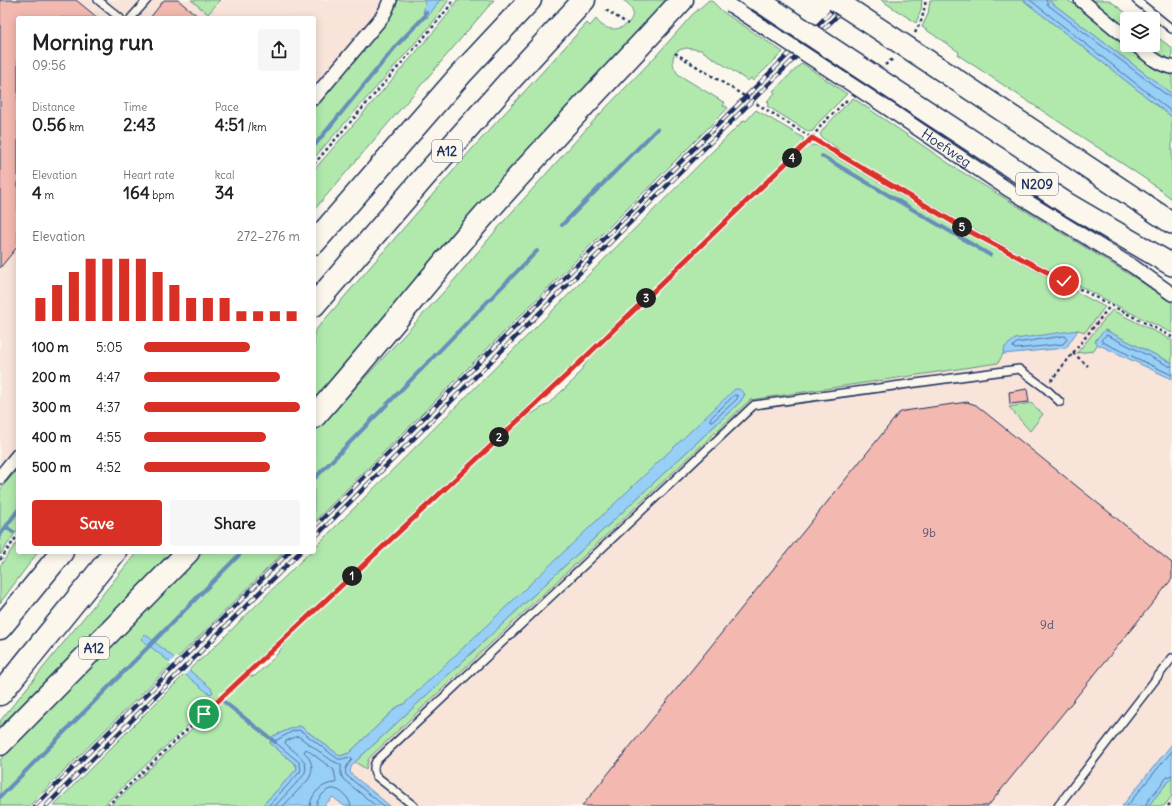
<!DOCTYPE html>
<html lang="en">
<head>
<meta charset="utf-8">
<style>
  body { margin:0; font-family:Delius,sans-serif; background:#f6f6f6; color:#202124; height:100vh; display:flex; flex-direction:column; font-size:15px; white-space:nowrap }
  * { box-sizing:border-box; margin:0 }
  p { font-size:13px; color:#757577 }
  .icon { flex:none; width:22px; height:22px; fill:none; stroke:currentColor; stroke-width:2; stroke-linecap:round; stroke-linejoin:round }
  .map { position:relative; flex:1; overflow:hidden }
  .sheet { position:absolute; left:16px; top:16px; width:300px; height:538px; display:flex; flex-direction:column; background:#fff; border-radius:4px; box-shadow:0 2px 10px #0003 }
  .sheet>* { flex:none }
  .tools { position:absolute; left:1120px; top:12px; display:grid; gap:8px }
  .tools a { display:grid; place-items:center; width:40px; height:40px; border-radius:4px; background:#fff; box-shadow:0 2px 10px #0003; font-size:20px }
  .pin { position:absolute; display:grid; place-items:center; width:34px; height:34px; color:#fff; margin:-17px; border:2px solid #fff; border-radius:50%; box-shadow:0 1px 4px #0007 }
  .km { position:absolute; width:20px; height:20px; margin:-10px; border-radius:50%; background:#222; color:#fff; font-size:11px; line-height:20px; text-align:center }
  .round { display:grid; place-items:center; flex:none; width:42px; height:42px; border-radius:4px; background:#f6f6f6 }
  .head { display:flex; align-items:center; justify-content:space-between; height:68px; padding:0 16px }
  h1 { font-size:22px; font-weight:800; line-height:30px }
  .stats { display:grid; grid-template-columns:repeat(3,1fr); gap:6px; height:68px; padding:4px 16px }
  .stats div { display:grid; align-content:center }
  .stats b { font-size:17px; font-weight:800 }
  .stats small { font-size:11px; font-weight:400 }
  .stats p { font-size:11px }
  .chart { height:112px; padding:8px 16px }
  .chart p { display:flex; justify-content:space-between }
  .chart svg { width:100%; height:72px; margin-top:4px; stroke:#d93025; stroke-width:6 }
  .action { display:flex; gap:8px; margin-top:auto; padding:8px 16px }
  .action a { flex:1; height:46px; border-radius:4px; background:#d93025; color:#fff; font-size:16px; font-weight:800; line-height:46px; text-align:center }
  .action a+a { background:#f6f6f6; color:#202124 }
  ul { padding:0 16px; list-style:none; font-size:13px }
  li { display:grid; grid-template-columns:64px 48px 1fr; align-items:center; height:30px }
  li i { height:10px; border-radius:5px; background:#d93025 }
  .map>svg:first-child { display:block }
  .built { fill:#f9e4da }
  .green { fill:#b1e9ac; stroke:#668c85 }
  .water { fill:#98cff7; stroke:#668fba }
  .pier { fill:#fbf7ec }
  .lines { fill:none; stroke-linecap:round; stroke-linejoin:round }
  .shore { stroke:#4d6f9b; stroke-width:1 }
  .stream { stroke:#668fba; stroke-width:4 }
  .building { fill:#f3b8af; stroke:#1b2f5e }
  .service-casing { stroke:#1b2f5e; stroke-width:10 }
  .minor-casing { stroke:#1b2f5e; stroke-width:16 }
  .primary-casing { stroke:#1b2f5e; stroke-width:24 }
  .motorway-casing { stroke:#1b2f5e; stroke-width:25 }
  .path { stroke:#1b2f5e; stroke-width:2.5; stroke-dasharray:3 3; stroke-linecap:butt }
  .service { stroke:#fbf7ec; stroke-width:7 }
  .minor { stroke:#fbf7ec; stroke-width:13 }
  .primary { stroke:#fbf7ec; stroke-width:21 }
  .motorway { stroke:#fbf7ec; stroke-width:22 }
  .rail-casing { stroke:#1b2f5e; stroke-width:4.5 }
  .rail { stroke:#fbf7ec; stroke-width:3; stroke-dasharray:9; stroke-linecap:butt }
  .minor-bridge-casing { stroke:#1b2f5e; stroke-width:16; stroke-linecap:butt }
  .primary-bridge-casing { stroke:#1b2f5e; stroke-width:24; stroke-linecap:butt }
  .minor-bridge { stroke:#fbf7ec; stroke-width:13 }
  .primary-bridge { stroke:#fbf7ec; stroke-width:21 }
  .route-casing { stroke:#fff; stroke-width:8 }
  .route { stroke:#d93025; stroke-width:5 }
  .labels { text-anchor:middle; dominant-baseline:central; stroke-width:3; stroke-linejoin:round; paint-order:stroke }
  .number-label { font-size:12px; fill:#515172 }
  .shield { fill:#fbf7ec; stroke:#5e6b89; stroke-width:1 }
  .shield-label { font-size:13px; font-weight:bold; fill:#1b2f5e }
  .street-label { font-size:14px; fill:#1b2f5e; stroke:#fbf7ec }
</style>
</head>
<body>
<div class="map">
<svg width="1172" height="806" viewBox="0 0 1172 806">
  <rect width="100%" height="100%" fill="#fbf7ec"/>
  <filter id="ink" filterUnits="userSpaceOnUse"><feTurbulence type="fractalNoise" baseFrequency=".025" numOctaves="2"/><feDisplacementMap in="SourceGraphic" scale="8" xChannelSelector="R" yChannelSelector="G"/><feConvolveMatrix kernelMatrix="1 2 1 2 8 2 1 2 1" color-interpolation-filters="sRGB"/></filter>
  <g filter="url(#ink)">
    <g class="built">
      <path d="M0,0H413L314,119V18H18V475L0,497Z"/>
      <path d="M812,162L1172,352V806H160Z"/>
    </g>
    <g class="green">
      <path d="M191,0H220L208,14Z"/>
      <path d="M398,0H449L431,25L314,158V108L391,15L396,6Z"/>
      <path d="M457,0H494L314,210V170L436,29L449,13Z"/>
      <path d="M623,0H667L565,109L499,182L314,411V332L472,149L587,23L590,26L596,19C613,44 650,16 623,0Z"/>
      <path d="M709,0H711L723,12L783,52L753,81L751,78L748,81L701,50L686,48L679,50L675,53C671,61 673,68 679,75L725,103L723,106L724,107L726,106L728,108L314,522V433L450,285L504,221L598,116L655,57L692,15Z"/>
      <path d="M881,0H922L921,10L916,23Z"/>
      <path d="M930,0H1023L1172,117V199L1147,180L958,55L959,52L922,27L928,14Z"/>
      <path d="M1048,0H1067L1074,4L1151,66L1167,74H1172V94Z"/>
      <path d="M1091,0H1109L1134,19H1127V30Z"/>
      <path d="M1153,34L1172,48V60L1158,54L1146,45H1153Z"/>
      <path d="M802,63L847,94L819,122L813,131L809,132L767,106L769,103L767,101L775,93L773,91Z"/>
      <path d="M853,98L957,169L1140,281L1172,303V333L1127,311L966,225L863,165L822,138L820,134L826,126L838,113Z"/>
      <path d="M756,110L802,137L804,139L803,142L584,354L133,777L103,806H53L195,664L206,655L310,552H314V548L744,120L746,121Z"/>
      <path d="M810,145H814L818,146C912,203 1008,257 1105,307L1085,332L1078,330L1005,347L1003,354L998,363L750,400L371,756L368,760L366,769L355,762L740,402L745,394L404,704L397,707L349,753L340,756L300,726C290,728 283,733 273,736L270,743L296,765L297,769L262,806H110L246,678L251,676H255C266,665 279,656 285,641L526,417L548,404L575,379L590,357L770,183Z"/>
      <path d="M1112,310L1172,340V363L1105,330L1095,342L1098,344L1093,351L1077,353Z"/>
      <path d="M1031,403L1043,414L1030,431L1009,407Z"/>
      <path d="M18,468V529L0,555V490Z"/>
      <path d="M18,541V552H38L0,603V566Z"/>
      <path d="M137,552H182L0,738V721Z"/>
      <path d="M203,552H284L29,806H0V760Z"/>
      <path d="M1172,777V796L1164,806H1148Z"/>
    </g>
    <g class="water">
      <path d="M424,0H440L427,18L423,14L425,4Z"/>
      <path d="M1023,0H1048L1172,94V117Z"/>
      <path d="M1078,330L1066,348L1003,354L1005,347L1015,339Z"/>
      <path d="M1105,330L1172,363V379L1097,344L1095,342L1097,338Z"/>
      <path d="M735,389H739L745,394L740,402L355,762L351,767L350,773L390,806H344L333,797L324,806H262L297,769L296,765L270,743L273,736C282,733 290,728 300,726L340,756L349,753L397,707L404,704Z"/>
      <path d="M145,634L211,688L213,692L211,694L208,693L141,639Z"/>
      <path d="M1172,744V777L1148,806H1122Z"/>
    </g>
    <path class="pier" d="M176,657L190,669L184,676L169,664Z"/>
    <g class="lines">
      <g class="shore">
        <path d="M1030,0L1172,112"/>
        <path d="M1046,0L1048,5L1168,96H1172"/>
        <path d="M1064,336L1066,337L1067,339L1063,344L1015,349L1013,347L1014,345L1017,343Z"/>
        <path d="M1172,366H1169L1107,335L1105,336L1101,340L1102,342L1172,375"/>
        <path d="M735,395L738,396L737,399L713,421H710V419Z"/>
        <path d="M268,806L300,772L301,769L299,762L276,743L275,741L293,731L299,730L304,733L338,759C343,760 347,756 351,758L352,760C348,764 344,769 346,775L384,806"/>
        <path d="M275,806L303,776C313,761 293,752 285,743L286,741L298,736L331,760L341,765V774L343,779L376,806"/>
        <path d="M283,806L308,780C315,770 312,760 304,752L306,749L334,770L336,781L335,783C323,783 311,793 310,806"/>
        <path d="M316,806C317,801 319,798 322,795C325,792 327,790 330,789C339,787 350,798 351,806"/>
        <path d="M1127,806L1172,751"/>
        <path d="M1146,806L1147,802L1167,777L1172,775"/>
      </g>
      <g class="stream">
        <path d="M314,146L396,46L425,16L426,12"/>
        <path d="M822,156L990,255"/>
        <path d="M562,225L657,129"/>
        <path d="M314,479L537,251"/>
        <path d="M6,527L13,532"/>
        <path d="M0,535L18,510"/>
        <path d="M223,701L275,742"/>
        <path d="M0,797L242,552"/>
      </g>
    </g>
    <g class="building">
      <path d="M0,0H76L98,18H18V246L0,268Z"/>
      <path d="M164,0H178L200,18H150Z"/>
      <path d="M1027,389L1029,402L1010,404L1009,392Z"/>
      <path d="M967,402L976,405L1172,563V579L988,806H582L899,413L904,411Z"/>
    </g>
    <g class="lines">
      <g class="service-casing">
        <g id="service">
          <path d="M98,0L120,18"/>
          <path d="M1136,0L1172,29"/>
          <path d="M131,18L147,0"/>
          <path d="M414,806L376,776C373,770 373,766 376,761L754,405L1019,369L1045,388L1060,402"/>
          <path d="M1058,806L1172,658"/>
        </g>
      </g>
      <g class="minor-casing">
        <g id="minor">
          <path d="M1081,0L1127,38"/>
          <path d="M1136,45C1147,54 1158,65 1172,67"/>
          <path d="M314,98L382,17L386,10L390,0"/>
          <path id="s1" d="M890,110L1009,190L1134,267L1172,294"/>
          <path d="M0,477L18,455"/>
        </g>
      </g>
      <g class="primary-casing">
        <g id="primary">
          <path d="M937,67L1172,223"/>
          <path d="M905,97L1066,203L1172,265"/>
        </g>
      </g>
      <g class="motorway-casing">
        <g id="motorway">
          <path d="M314,243L461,74L530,0"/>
          <path d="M314,305L425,176L513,77L584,0"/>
          <path d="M314,417C371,352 424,285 480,220C545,145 615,73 682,0"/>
          <path d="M0,628L62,552"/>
          <path d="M0,694L115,552"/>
          <path d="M0,744L188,552"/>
        </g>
      </g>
      <g class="path">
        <path d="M606,10L628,24"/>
        <path d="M915,33L922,19L926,0"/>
        <path d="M675,53L812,138L965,229L1172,337"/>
        <path d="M885,65L894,58"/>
        <path d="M314,164L432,28L449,7L453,0"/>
        <path d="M1073,353L1088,366"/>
        <path d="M1051,381L1110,306"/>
        <path d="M0,560L18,535"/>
        <path d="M107,806L238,681L569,372L812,138L823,123L849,98"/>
        <path d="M1168,806L1172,801"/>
      </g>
      <use href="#service" class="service"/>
      <use href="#minor" class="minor"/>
      <use href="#primary" class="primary"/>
      <use href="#motorway" class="motorway"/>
      <g class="rail-casing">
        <g id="rail">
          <path d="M314,527L843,0"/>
          <path d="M314,538L853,0"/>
          <path d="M35,806L289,552"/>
          <path d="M46,806L300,552"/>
        </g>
      </g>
      <use href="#rail" class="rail"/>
      <g class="minor-bridge-casing">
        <path id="minor-bridge" d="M730,5L890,110"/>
      </g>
      <g class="primary-bridge-casing">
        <g id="primary-bridge">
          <path d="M758,0L905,97"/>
          <path d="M835,0L937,67"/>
        </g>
      </g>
      <use href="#minor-bridge" class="minor-bridge"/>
      <use href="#primary-bridge" class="primary-bridge"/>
    </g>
  </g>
  <g class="lines" filter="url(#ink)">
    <g class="route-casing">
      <path id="route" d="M204,714L570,372L812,138L965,229L1064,281"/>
    </g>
    <use href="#route" class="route"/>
  </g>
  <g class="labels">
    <g class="number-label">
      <text x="929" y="532">9b</text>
      <text x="1047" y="624">9d</text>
    </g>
    <g class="shield">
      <rect x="432" y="140" width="30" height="22" rx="3"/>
      <rect x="1016" y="173" width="42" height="22" rx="3"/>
      <rect x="79" y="637" width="30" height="22" rx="3"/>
    </g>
    <g class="shield-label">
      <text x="447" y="151">A12</text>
      <text x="1037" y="184">N209</text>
      <text x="94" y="648">A12</text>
    </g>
    <g class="street-label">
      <text stroke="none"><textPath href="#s1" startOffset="68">Hoefweg</textPath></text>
    </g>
  </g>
</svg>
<div class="tools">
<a><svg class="icon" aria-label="layers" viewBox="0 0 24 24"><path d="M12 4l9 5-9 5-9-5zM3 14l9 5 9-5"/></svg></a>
</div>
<div class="pin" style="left:204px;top:714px;background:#1e9e55"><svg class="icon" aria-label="arrive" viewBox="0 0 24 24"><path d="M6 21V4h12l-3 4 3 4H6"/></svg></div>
<div class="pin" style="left:1064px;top:281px;background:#d93025"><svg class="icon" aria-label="check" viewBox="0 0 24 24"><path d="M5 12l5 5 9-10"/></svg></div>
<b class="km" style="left:352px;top:576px">1</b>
<b class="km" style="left:499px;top:437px">2</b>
<b class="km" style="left:646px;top:298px">3</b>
<b class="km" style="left:792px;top:158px">4</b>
<b class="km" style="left:962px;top:227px">5</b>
<section class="sheet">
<div class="head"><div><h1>Morning run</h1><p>09:56</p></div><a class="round"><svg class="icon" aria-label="share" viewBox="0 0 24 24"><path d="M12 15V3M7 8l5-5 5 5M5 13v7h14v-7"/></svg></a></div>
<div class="stats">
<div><p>Distance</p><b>0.56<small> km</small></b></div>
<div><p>Time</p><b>2:43</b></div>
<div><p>Pace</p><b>4:51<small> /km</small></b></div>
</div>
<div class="stats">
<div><p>Elevation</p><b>4<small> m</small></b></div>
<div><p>Heart rate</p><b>164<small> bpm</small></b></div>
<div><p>kcal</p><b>34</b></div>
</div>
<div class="chart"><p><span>Elevation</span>272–276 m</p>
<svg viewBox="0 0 160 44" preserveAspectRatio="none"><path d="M5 44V30M15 44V22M25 44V14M35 44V6M45 44V6M55 44V6M65 44V6M75 44V14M85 44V22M95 44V30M105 44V30M115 44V30M125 44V38M135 44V38M145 44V38M155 44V38"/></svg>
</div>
<ul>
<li><b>100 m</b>5:05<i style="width:68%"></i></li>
<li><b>200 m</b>4:47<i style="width:87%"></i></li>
<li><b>300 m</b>4:37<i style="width:100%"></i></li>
<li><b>400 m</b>4:55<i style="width:78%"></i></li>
<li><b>500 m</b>4:52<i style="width:81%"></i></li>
</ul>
<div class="action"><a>Save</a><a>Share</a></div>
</section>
</div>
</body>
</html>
